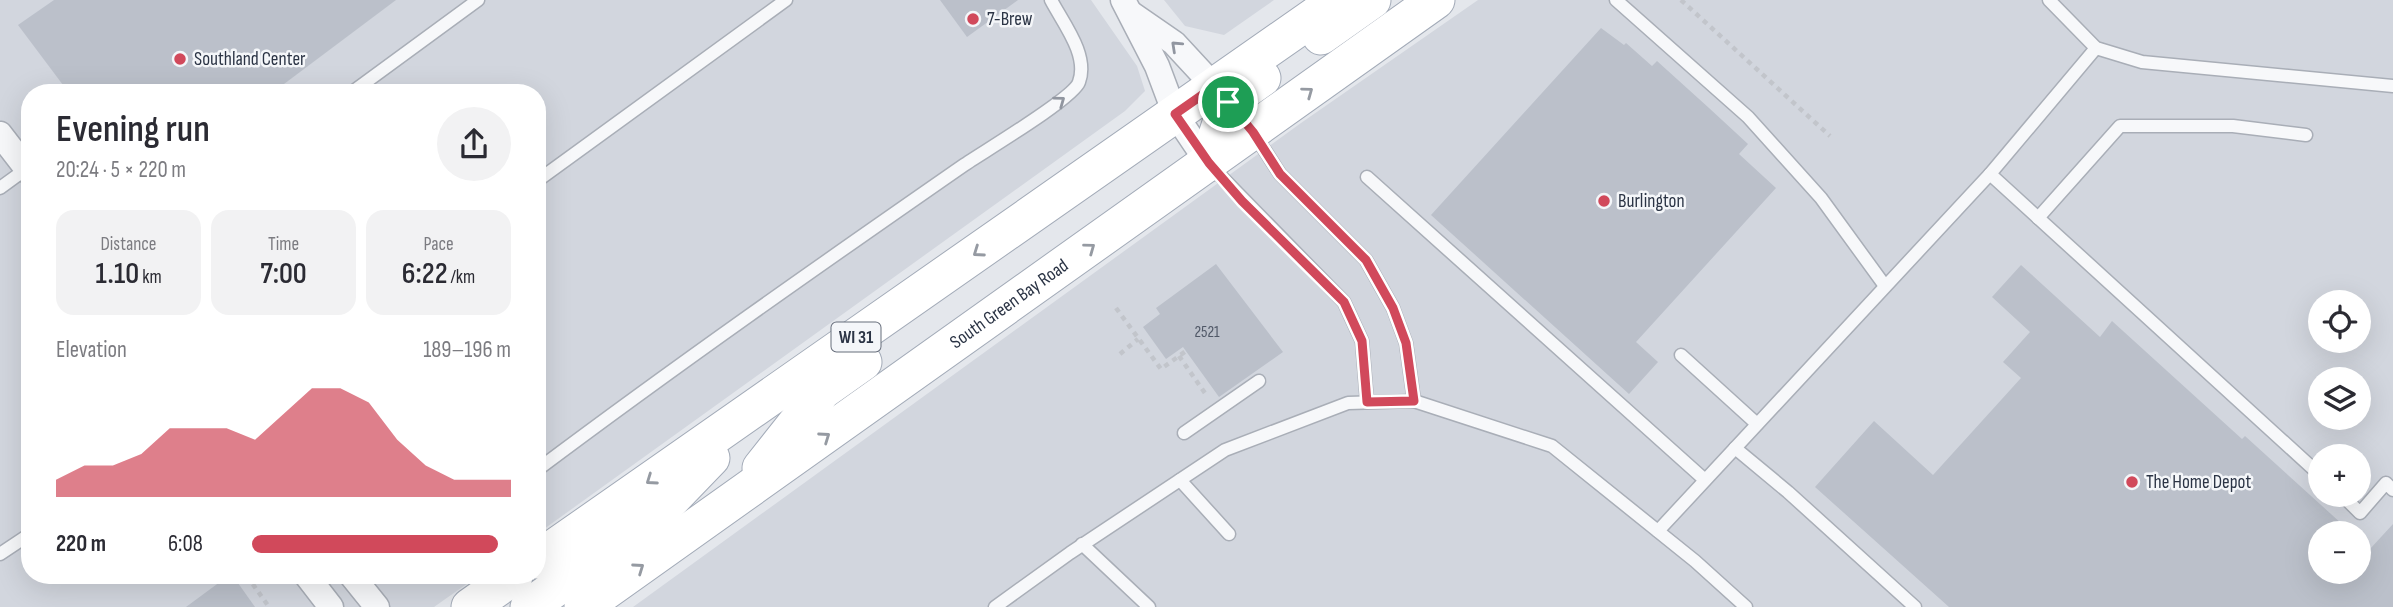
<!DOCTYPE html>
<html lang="en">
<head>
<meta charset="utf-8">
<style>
  body { margin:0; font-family:"Sofia Sans Condensed",sans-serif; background:#f2f2f3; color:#2b2b33; height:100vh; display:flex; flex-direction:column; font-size:26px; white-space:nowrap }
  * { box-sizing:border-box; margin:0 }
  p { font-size:23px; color:#7c7c81 }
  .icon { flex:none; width:38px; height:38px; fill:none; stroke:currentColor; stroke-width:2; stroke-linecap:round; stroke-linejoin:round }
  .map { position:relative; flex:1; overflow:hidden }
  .drawer { position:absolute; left:21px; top:84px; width:525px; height:500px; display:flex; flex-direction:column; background:#fff; border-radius:28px; box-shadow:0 7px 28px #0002 }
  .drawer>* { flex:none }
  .tools { position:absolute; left:2308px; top:290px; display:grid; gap:14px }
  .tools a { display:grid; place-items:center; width:63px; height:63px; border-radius:50%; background:#fff; box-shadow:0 7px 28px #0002; font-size:35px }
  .pin { position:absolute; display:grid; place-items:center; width:60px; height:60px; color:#fff; margin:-30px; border:4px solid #fff; border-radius:50%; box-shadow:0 2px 7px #0007 }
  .round { display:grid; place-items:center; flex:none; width:74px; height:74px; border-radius:37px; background:#f2f2f3 }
  .headline { display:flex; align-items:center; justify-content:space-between; height:119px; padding:0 35px }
  h1 { font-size:38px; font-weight:600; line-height:52px }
  .figures { display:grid; grid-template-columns:repeat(3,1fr); gap:10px; height:119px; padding:7px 35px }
  .figures div { display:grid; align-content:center; border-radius:18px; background:#f2f2f3; text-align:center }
  .figures b { font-size:30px; font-weight:600 }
  .figures small { font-size:19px; font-weight:400 }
  .figures p { font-size:19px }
  .chart { height:196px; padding:14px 35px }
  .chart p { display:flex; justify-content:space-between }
  .chart svg { width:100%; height:126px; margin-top:7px; fill:#d1495b; opacity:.7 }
  ul { padding:0 35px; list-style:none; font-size:23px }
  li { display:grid; grid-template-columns:112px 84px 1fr; align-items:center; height:52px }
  li i { height:18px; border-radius:9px; background:#d1495b }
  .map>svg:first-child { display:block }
  .built { fill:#d2d6de; fill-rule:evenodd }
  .building { fill:#bbc0ca }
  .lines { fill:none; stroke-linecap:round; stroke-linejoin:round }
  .lane-casing { stroke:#a9aeb7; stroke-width:15 }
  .street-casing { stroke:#a9aeb7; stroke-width:27 }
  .primary-casing { stroke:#a3abb8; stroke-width:39 }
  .path { stroke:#c2c5cb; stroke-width:4.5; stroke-dasharray:5 5; stroke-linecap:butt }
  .lane { stroke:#f7f8fa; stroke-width:12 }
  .street { stroke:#f7f8fa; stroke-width:24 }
  .primary { stroke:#fff; stroke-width:37 }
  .oneway { stroke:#9196a0 }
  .oneway2 { stroke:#959aa2 }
  .route-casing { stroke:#fff; stroke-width:14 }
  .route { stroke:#d1495b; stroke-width:9 }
  .poi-dot { fill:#d1495b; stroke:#f4f6f9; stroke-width:2.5 }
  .labels { text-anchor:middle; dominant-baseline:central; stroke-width:5; stroke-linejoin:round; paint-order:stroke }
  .number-label { font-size:16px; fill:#4f5766 }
  .shield { fill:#f4f6f9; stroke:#676e7b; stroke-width:2 }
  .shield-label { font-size:18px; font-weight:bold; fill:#2b3445 }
  .poi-label { font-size:19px; fill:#2b3445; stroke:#f4f6f9; text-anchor:start }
  .street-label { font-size:19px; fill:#2b3445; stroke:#f4f6f9 }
</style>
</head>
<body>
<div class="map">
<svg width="2393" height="607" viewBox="0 0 2393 607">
  <rect width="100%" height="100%" fill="#e4e7ec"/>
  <g class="built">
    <path d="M0,0H1091L1137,66L1145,91L1125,111L537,534V93H30V576H478L434,607H0Z"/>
    <path d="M1164,0H1274L1224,35L1185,26Z"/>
    <path d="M1478,0H2393V607H633L1301,123ZM2320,303H2359V341H2320ZM2320,380H2359V418H2320ZM2320,457H2359V495H2320ZM2320,534H2359V572H2320Z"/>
  </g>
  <g class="building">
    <path d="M54,0H396L272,93H69L18,25Z"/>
    <path d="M940,0H1018L967,37Z"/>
    <path d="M1601,28L1624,45L1626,43L1652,66L1657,61L1709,108L1748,144L1739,154L1776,188L1636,342L1658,362L1629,394L1431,215Z"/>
    <path d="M1216,264L1283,352L1219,397L1183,347L1166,359L1143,327L1160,314L1156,308Z"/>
    <path d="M2021,265L2100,337L2112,321L2242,439L2245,436L2353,534H2320V572H2359V539L2370,549L2393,524V607H1949L1815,487L1874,421L1933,475L2021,378L2003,362L2030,332L1992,297Z"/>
    <path d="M228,576H233L255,607H186Z"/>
  </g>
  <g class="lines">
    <g class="lane-casing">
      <g id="lane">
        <path d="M1616,0L1748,117L1821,198L1885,286"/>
        <path d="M2049,0L2096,48L2142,62L2393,86"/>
        <path d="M351,93L478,0"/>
        <path d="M1253,132L1280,174L1366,260L1393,308L1406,343L1414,401"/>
        <path d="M1211,166L1344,302L1362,341L1367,402"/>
        <path d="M1990,174L2320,475"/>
        <path d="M1367,177L1705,480"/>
        <path d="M537,181L786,0"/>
        <path d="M0,188L26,169"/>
        <path d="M2038,218L2120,126H2233L2306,135"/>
        <path d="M1681,355L1757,424"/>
        <path d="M1184,433L1259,381"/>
        <path d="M1735,448L1788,492L1915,607"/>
        <path d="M537,470C677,365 820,265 964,165C983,152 1074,98 1079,82C1089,55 1063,23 1051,0"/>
        <path d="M1180,480L1229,534"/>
        <path d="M2342,495L2360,513L2386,483L2393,490"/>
        <path d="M1658,531L1990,174L2096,48"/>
        <path d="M1082,544L1149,607"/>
        <path d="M0,554L30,534"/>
        <path d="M995,607L1070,553L1225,450L1348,403L1414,401L1552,446L1695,561L1746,607"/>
      </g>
    </g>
    <g class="street-casing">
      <g id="street">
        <path d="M1123,0L1157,66L1175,114L1208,163"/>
        <path d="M1132,14L1174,43L1224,97"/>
        <path d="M0,134L30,173"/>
        <path d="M307,576L331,607"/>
        <path d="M352,576L377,607"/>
      </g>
    </g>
    <g class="primary-casing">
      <g id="primary">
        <path d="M1321,36L1372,0"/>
        <path d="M1208,163L1228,102L1262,78"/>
        <path d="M761,468L822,391L863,362"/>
        <path d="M537,560L1338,0"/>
        <path d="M470,607L514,576"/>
        <path d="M529,607L652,519L711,458"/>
        <path id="s1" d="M583,607L1436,0"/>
      </g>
    </g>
    <g class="path">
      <path d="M1681,0L1830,136"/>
      <path d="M1116,308L1161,369L1186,351"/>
      <path d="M1120,354L1138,339"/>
      <path d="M1179,356L1207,396"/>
      <path d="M247,576L269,607"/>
    </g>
    <use href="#lane" class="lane"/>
    <use href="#street" class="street"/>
    <use href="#primary" class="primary"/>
  </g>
  <defs><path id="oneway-chevron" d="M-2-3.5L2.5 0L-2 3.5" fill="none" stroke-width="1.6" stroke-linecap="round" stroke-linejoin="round" transform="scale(1.75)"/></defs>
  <g class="oneway">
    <use href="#oneway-chevron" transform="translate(1176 46) rotate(-137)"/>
    <use href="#oneway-chevron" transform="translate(1060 101) rotate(-36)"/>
  </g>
  <g class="oneway2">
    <use href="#oneway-chevron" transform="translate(1308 92) rotate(-36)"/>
    <use href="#oneway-chevron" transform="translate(1090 248) rotate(-36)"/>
    <use href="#oneway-chevron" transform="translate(978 252) rotate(145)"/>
    <use href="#oneway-chevron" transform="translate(825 437) rotate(-35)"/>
    <use href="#oneway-chevron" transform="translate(651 480) rotate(145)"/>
    <use href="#oneway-chevron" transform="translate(639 568) rotate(-35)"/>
  </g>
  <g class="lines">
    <g class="route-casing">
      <path id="route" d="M1215,86L1253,132L1280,174L1366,260L1393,308L1406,343L1414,401L1367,402L1362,341L1344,302L1242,201L1209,163L1175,114Z"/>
    </g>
    <use href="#route" class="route"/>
  </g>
  <g class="poi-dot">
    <circle cx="973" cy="19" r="7"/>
    <circle cx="180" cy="59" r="7"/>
    <circle cx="1604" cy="201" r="7"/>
    <circle cx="2132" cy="482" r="7"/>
  </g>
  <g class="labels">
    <g class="number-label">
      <text x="1207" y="332">2521</text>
    </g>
    <rect class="shield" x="831.5" y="322.5" width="49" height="29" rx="5"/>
    <g class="shield-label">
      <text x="856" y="337">WI 31</text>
    </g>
    <g class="poi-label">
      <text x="987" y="19">7-Brew</text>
      <text x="194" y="59">Southland Center</text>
      <text x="1618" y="201">Burlington</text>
      <text x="2146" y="482">The Home Depot</text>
    </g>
    <g class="street-label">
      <text stroke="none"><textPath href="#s1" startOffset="523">South Green Bay Road</textPath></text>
    </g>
  </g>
</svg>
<div class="tools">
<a><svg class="icon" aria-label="locate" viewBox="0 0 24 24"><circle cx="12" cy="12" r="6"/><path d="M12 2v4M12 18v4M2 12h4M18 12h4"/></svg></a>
<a><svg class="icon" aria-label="layers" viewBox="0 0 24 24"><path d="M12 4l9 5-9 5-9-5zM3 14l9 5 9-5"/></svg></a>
<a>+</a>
<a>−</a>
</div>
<div class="pin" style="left:1228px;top:102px;background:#1e9e55"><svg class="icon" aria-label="arrive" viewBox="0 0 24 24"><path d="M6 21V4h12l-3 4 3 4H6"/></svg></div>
<section class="drawer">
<div class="headline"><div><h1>Evening run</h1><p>20:24 · 5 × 220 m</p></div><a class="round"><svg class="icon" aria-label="share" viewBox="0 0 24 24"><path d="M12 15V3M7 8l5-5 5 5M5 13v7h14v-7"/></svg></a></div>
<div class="figures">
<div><p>Distance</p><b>1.10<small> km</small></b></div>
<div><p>Time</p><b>7:00</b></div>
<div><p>Pace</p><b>6:22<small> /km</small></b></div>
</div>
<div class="chart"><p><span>Elevation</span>189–196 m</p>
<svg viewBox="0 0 160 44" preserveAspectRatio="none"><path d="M0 44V38L10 33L20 33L30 29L40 20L50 20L60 20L70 24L80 15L90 6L100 6L110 11L120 24L130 33L140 38L150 38L160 38V44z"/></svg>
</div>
<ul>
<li><b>220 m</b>6:08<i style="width:95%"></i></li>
</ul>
</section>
</div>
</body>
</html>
